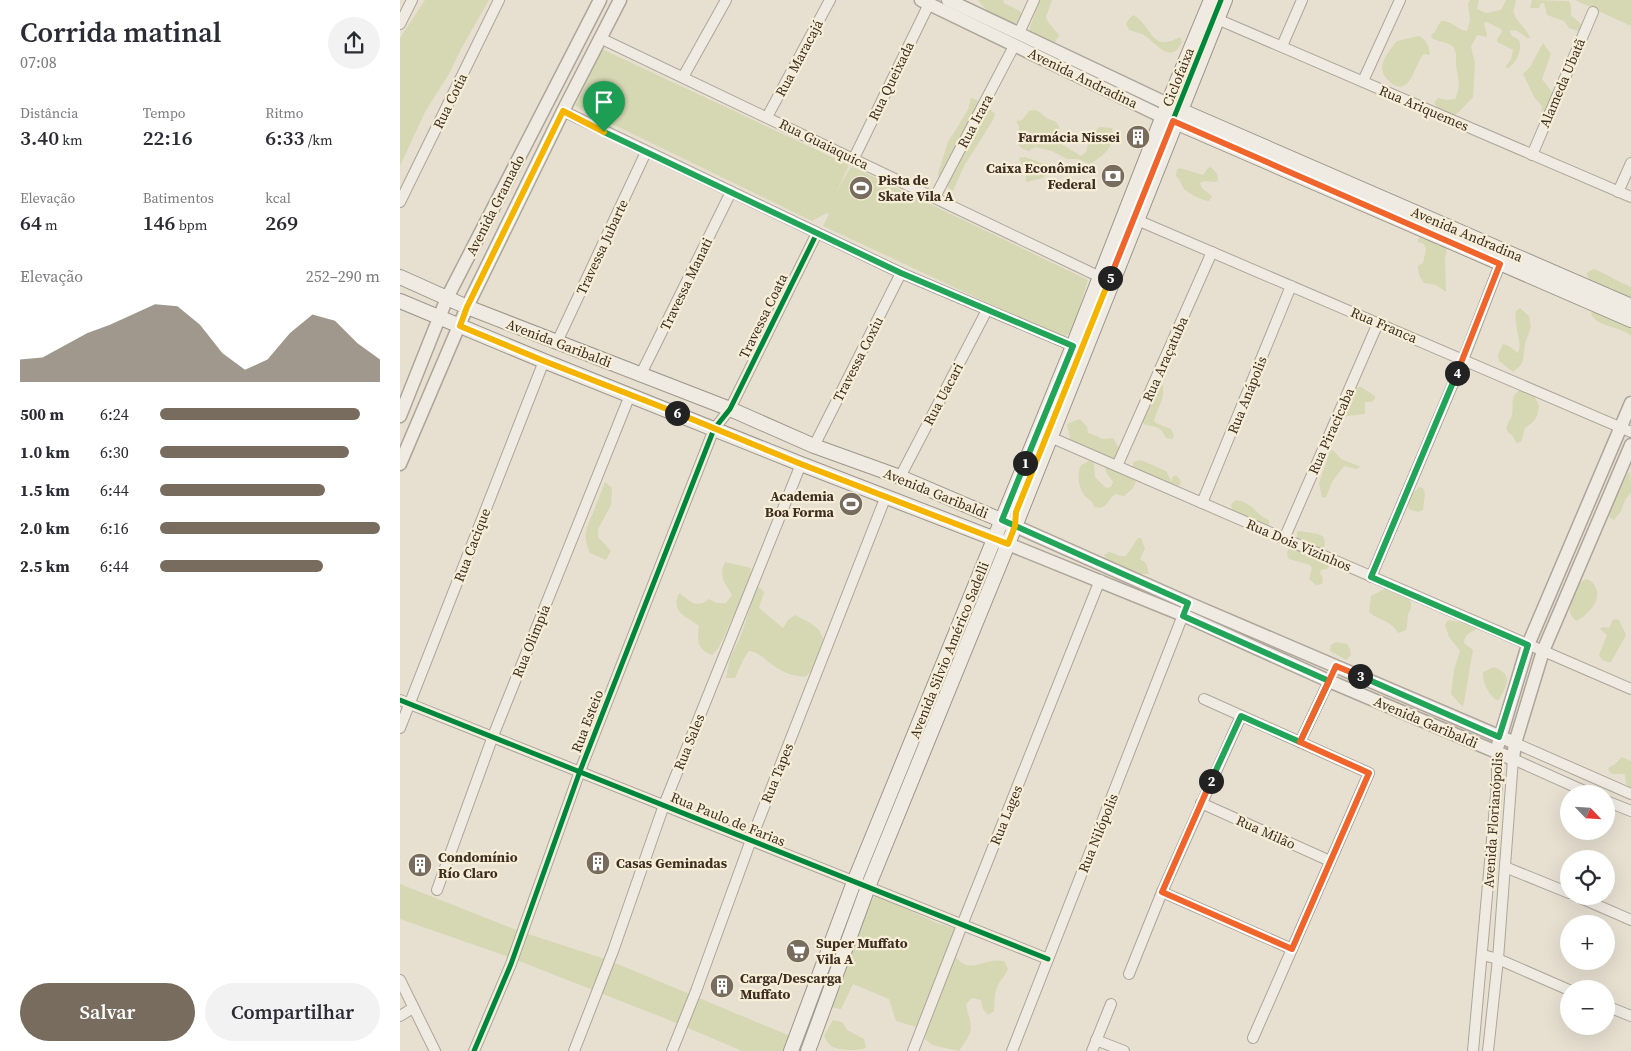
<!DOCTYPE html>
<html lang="pt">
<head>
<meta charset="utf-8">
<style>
  body { margin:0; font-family:"Source Serif 4",serif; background:#f2f2f3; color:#2b2b33; height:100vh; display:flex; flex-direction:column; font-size:19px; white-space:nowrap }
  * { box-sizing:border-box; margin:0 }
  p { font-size:16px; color:#7c7c81 }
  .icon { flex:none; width:28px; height:28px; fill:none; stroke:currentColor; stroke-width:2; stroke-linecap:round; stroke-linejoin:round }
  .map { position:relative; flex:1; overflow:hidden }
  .side { display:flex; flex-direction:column; background:#fff; width:400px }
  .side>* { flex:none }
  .needle { width:32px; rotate:115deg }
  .controls { position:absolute; left:1160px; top:785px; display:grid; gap:10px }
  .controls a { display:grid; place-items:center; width:55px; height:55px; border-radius:50%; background:#fff; box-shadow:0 5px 20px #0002; font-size:25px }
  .pin { position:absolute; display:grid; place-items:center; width:42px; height:42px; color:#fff; margin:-51px -21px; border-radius:50% 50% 50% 0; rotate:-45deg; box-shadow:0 0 5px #0007 }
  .pin .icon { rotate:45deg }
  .km { position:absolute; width:25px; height:25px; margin:-12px; border-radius:50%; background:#222; color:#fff; font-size:14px; line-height:25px; text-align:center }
  .round { display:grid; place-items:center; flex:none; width:52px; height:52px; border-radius:26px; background:#f2f2f3 }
  .headline { display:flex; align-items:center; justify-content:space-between; height:85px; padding:0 20px }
  h1 { font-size:28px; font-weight:600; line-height:38px }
  .figures { display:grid; grid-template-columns:repeat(3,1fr); gap:8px; height:85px; padding:5px 20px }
  .figures div { display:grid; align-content:center }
  .figures b { font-size:21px; font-weight:600 }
  .figures small { font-size:14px; font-weight:400 }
  .figures p { font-size:14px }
  .chart { height:140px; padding:10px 20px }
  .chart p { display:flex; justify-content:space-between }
  .chart svg { width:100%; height:90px; margin-top:5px; fill:#786c5e; opacity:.7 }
  .cta { display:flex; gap:10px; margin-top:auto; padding:10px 20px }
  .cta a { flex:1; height:58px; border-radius:30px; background:#786c5e; color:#fff; font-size:20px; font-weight:600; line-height:58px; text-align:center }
  .cta a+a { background:#f2f2f3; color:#2b2b33 }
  ul { padding:0 20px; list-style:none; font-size:16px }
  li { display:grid; grid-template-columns:80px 60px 1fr; align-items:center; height:38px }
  li i { height:12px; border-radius:6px; background:#786c5e }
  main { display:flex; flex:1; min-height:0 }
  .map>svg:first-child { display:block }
  .green { fill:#d6d7b3 }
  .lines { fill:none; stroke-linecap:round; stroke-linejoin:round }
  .minor-casing { stroke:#ada599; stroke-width:12 }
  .tertiary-casing { stroke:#ada599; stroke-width:15 }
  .secondary-casing { stroke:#9c958a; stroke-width:16 }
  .minor { stroke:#efebe3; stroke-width:10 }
  .tertiary { stroke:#efebe3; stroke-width:12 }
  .secondary { stroke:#efebe3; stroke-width:14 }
  .cycleway-casing { stroke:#f7eed8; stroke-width:8 }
  .cycleway { stroke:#00873e; stroke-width:5 }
  .split-1-casing { stroke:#fff; stroke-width:10 }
  .split-2-casing { stroke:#fff; stroke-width:10 }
  .split-3-casing { stroke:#fff; stroke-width:10 }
  .split-4-casing { stroke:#fff; stroke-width:10 }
  .split-5-casing { stroke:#fff; stroke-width:10 }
  .split-6-casing { stroke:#fff; stroke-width:10 }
  .split-7-casing { stroke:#fff; stroke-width:10 }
  .split-1 { stroke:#22a559; stroke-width:6 }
  .split-2 { stroke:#22a559; stroke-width:6 }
  .split-3 { stroke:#f0652b; stroke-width:6 }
  .split-4 { stroke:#22a559; stroke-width:6 }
  .split-5 { stroke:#f0652b; stroke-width:6 }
  .split-6 { stroke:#f5b400; stroke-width:6 }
  .split-7 { stroke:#f5b400; stroke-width:6 }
  .labels { text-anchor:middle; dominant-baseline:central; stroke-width:4.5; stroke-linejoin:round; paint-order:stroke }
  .street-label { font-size:14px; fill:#3d2e20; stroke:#f7eed8 }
  .poi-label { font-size:14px; font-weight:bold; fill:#3d2e20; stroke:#f7eed8; text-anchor:start }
</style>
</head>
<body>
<main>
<section class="side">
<div class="headline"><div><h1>Corrida matinal</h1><p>07:08</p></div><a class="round"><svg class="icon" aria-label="share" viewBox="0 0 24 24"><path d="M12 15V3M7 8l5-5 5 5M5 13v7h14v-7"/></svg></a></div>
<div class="figures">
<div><p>Distância</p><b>3.40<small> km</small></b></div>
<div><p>Tempo</p><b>22:16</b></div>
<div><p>Ritmo</p><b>6:33<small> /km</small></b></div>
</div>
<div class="figures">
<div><p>Elevação</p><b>64<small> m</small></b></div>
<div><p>Batimentos</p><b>146<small> bpm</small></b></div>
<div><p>kcal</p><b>269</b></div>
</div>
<div class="chart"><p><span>Elevação</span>252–290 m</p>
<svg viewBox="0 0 160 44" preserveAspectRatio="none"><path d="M0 44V33L10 32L20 26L30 20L40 16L50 11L60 6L70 7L80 16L90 30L100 38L110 33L120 20L130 11L140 14L150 25L160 33V44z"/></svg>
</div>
<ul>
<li><b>500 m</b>6:24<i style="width:91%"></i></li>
<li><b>1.0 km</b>6:30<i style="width:86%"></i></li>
<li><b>1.5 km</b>6:44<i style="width:75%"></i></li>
<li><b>2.0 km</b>6:16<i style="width:100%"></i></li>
<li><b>2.5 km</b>6:44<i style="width:74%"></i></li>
</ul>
<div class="cta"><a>Salvar</a><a>Compartilhar</a></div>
</section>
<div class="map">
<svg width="1231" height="1051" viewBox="0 0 1231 1051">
  <rect width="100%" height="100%" fill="#e7e0d1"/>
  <g class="green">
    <path d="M25,0H89L61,49L50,72L25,112L0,166V38Z"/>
    <path d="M578,0H603L604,3L620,11L622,16L620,22C605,26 586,12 578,0Z"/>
    <path d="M640,0H652L646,17L648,22L659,35L655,42H647L630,33V27Z"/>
    <path d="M1070,0H1079L1077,9L1086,13L1101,10L1106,0H1116C1116,4 1113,9 1114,13C1115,20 1126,28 1130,37L1128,39L1118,31L1110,30L1111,35L1119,40C1123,49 1116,64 1107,69L1106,66L1111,59L1113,50L1097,42V39L1102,32L1101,29L1087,22L1084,23L1087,35L1086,37L1077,35L1071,47L1075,63L1073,97L1058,113L1052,116L1038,111L1034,102L1038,98L1046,100L1055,99C1062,84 1057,78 1056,63C1056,58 1057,52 1053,47C1048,41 1037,43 1031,37L1032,34L1034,33L1041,21C1052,20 1057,30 1067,31L1070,20L1068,3Z"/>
    <path d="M1132,0L1169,1L1171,6V15L1182,25L1181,32L1169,28L1164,21L1147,15L1144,3H1141L1139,8H1130Z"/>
    <path d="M1175,0H1231V26Z"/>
    <path d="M733,15C752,24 750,54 780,37L782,42C771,66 756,43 744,35C740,33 734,32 729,30L726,24L729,19Z"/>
    <path d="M1019,36C1027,40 1029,46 1030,55L1024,54C1016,62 1014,81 1003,86C995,90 982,76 982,68C982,59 991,48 997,41Z"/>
    <path d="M1143,43L1151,54L1142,79L1154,95L1139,132L1142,106L1134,97L1123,74L1130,67Z"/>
    <path d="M202,49L449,165L436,193L451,166L688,280L672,332L664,337L622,319L423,226L429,214L427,213L412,221L175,106Z"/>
    <path d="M571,98L577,100L579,106L539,185L538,173L548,142L568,110Z"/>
    <path d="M585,110H591L595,114L593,120L564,166L553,191L548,188V181Z"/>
    <path d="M635,110C643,113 646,120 655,121L659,126L660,143L681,156L686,152L691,134L700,127L712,128C717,145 703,157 689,164L678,159H667L652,151L635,147L629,151L623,149L618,145L619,126L616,121L622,120L629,111Z"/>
    <path d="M625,157L642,163L646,167L647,172L644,177L639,179L626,182V169L621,164L619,158Z"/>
    <path d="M811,167L817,174L818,181C812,184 806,179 800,183L802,188L812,196L809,201C803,201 790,194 785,190C781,186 781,180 776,176L777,169L780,168L803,175L808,168Z"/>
    <path d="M1023,235L1035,242L1036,245H1044L1047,248L1045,259L1046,292L1036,285L1024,283L1019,275L1018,266L1023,263L1026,249L1024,244L1018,242V239Z"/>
    <path d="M1194,269C1207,274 1218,282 1231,287V301L1191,283L1186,273Z"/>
    <path d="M1120,308L1129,316L1131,327L1125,344L1123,361L1120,366L1113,372L1099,361L1098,355L1103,344L1109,346L1118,353C1123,340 1113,325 1116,311Z"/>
    <path d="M1193,309L1231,326V336C1221,326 1198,328 1191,314Z"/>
    <path d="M758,383L763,386C765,400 757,408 754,421L756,423L771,429L774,436L772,439L766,438C764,435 763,432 761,430C756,425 747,427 741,422Z"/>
    <path d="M958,387H961L975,396V399L971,402H965V414L947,416L941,420L953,391Z"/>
    <path d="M1120,390L1134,395L1139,406L1137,416L1134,421L1125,428L1121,442L1116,443C1113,433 1109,435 1107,430C1105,426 1111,419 1112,415C1114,405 1109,397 1120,390Z"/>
    <path d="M680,419L687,427L688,433L697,436L702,439L713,438L720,450L714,460L671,442L667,425L669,423Z"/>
    <path d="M933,450L941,459L961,467L956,469L944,466L932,482L926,497L922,498L919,483L930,451Z"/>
    <path d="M741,460L766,471L772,482V477L776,475L780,480L781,484L775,488L733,466V462Z"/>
    <path d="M689,461L694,463L695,477L706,488L711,487L713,482L706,472L705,466H707L736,481L733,488L724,496L715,494C708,499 707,511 694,507C693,499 686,500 682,492C678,484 677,473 681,465Z"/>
    <path d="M1230,471L1231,492L1225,500L1221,511L1214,520L1209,517L1210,511L1226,476Z"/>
    <path d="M205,482L212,488L211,505L198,529V537L211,551L206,560L190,553C181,533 188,526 195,508C198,499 202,491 205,482Z"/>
    <path d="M1020,487L1023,488L1025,494L1023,510L1018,512L1009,509C1006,499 1012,493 1020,487Z"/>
    <path d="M836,500C855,503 855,515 869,520V526L863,527L832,510L831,504Z"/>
    <path d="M899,531L918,534L924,537L925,544L922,551L897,540V532Z"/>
    <path d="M738,538H741L745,549L740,559L746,563L749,574H739L723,566L706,561L704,555L709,552L720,556H726Z"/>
    <path d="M892,545L928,563L929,567L927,569L921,570L920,573L923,578L922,584L916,585L909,579L912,568L910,565L889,559C885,554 888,549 892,545Z"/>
    <path d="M325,562L351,568L350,580L319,647L312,655C297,649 297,641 299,626C286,616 270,612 279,593C291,601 295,610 309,599L317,603H326L332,595C325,582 318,577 325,562Z"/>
    <path d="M1186,579C1196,581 1200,594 1195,603C1192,610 1183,617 1177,621C1161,611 1173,585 1186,579Z"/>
    <path d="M357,585L364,592L359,608L383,628L388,620L395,615L412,624L419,630L423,638L417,666L405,677C393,676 384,673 374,666C364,659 361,653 349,651L343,660L335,678H326L330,658L342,633Z"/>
    <path d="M988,587C996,591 1013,595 1011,607C1011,611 1009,611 1008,614C1007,620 1008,625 1006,630L998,633C991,620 979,621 969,612L971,596Z"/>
    <path d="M1216,619L1219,620L1226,635L1211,662C1205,662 1201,660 1199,655L1207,635L1200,629L1203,627L1209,628L1213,620Z"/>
    <path d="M1048,620L1067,623L1078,628C1071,633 1064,633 1064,643L1073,650C1069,670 1067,688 1063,707L1051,694L1054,670L1060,651L1049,637L1045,625Z"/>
    <path d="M936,642L947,644L950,649L951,655L946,660L930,651L931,645Z"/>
    <path d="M1094,667C1114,675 1107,686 1098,701C1089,696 1082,682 1083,672Z"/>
    <path d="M1222,757L1231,761V789L1226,784L1225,775L1223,774H1212L1208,770L1209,767L1214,765Z"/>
    <path d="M0,884L119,931L208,960L390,1036L384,1051H342L274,1022L109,957L0,919Z"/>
    <path d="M475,895L537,923L556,929L554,955C570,977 582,957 604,961L608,969C605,977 598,982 596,990C594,996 595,1004 594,1011L588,1015L583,1009L581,1000L572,998L566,1004C567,1012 571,1020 571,1029C570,1036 563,1045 559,1051L532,1045L525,1039L529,1019L521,1015L516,1027L496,1021L489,999L453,984L441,1009L430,1007L444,975L465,913Z"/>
    <path d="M433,1020L442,1022L447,1030L464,1039L466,1048C457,1051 439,1051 431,1046C428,1044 426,1040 424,1036Z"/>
  </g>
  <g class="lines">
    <g class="minor-casing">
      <g id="minor">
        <path d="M817,19L1231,197"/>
        <path d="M0,24L12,0"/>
        <path d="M619,33L634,0"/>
        <path d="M200,38L700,277"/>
        <path d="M882,46L902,0"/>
        <path d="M283,77L326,0"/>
        <path d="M963,81L1000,0"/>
        <path d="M163,111L501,273L673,346"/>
        <path d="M367,117L430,0"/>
        <path d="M1132,155L1193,12"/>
        <path d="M454,158L529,4"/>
        <path d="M1218,192L1231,163"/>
        <path d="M535,197L614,46"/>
        <path d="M0,202L99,0"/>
        <path d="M737,220L1231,432"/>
        <path d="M157,342L246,152"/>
        <path d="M240,376L331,192"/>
        <path d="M650,437L1231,689"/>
        <path d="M414,446L501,273"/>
        <path d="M717,466L812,252"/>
        <path d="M500,477L587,310"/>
        <path d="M802,503L891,286"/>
        <path d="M884,539L978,323"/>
        <path d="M971,577L1063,360L1100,264"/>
        <path d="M804,699L969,773L853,1038"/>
        <path d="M0,700L648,959"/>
        <path d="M0,728L144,361"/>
        <path d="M900,742L929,681"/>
        <path d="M1115,743L1231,794"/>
        <path d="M1206,801L1231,811"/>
        <path d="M801,803L930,861"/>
        <path d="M1105,867L1169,893"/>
        <path d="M37,890L93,736L230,395"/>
        <path d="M762,892L892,949"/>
        <path d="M1176,896L1231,920"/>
        <path d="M1083,955L1098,959L1169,990"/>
        <path d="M729,974L762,892L841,716"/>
        <path d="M0,980L35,1051"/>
        <path d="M1206,1006L1231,1016"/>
        <path d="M0,1016L13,1008"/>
        <path d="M696,1040L724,1051"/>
        <path d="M74,1051L111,964L180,771L314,429L330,409L417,233"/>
        <path d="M174,1051L213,951L264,805L401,464"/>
        <path d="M272,1051L296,991L351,840L486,496"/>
        <path d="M513,1051L562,925L700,580"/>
        <path d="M612,1051L783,615"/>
        <path d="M692,1051L711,1004"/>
        <path d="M1073,1051L1097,784V752"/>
        <path d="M1088,1051L1098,959L1113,759L1191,794"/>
      </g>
    </g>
    <g class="tertiary-casing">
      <g id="tertiary">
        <path d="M521,0L763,117"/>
        <path d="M548,0L776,108"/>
        <path d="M0,416L47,298L200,0"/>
        <path d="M0,464L67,307L163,111L220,0"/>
        <path d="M615,526L788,603L1115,743"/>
        <path d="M608,544L783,615L929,681L1113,759L1115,743L1143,651L1231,445"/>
        <path d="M1098,745L1128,645L1231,403"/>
      </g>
    </g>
    <g class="secondary-casing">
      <g id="secondary">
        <path d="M780,110L1231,306"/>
        <path d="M768,119L1231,320"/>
        <path d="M0,277L67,307L330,409L414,446L500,477L610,524"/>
        <path d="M0,301L144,361L401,464L603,542"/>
        <path d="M391,1051L454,882L673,346L768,103L811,0"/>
        <path d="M408,1051L468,887L608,544L825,0"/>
      </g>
    </g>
    <use href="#minor" class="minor"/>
    <use href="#tertiary" class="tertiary"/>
    <use href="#secondary" class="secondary"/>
    <g class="cycleway-casing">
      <g id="cycleway">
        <path d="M615,526L616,512L821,0"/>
        <path d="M0,700L648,959"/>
        <path d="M74,1051L111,964L180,771L314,429L330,409L417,233"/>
      </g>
    </g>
    <use href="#cycleway" class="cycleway"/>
  </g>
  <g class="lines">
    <g class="split-1-casing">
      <path id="split-1" d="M204,132L501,273L673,346L625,463"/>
    </g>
    <g class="split-2-casing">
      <path id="split-2" d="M625,463L602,520L788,603L783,616L929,681L900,742L841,716L811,781"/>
    </g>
    <g class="split-3-casing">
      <path id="split-3" d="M811,781L762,892L892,949L969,773L900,742L936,666L960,676"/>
    </g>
    <g class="split-4-casing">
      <path id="split-4" d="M960,676L1099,737L1128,645L971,577L1057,373"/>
    </g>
    <g class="split-5-casing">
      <path id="split-5" d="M710,278L773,121L1100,264L1057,373"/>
    </g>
    <g class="split-6-casing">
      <path id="split-6" d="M277,413L401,464L608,544L615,526L616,512L710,278"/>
    </g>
    <g class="split-7-casing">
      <path id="split-7" d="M204,132L163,111L67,307L60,326L144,361L277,413"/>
    </g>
    <use href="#split-1" class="split-1"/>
    <use href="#split-2" class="split-2"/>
    <use href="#split-3" class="split-3"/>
    <use href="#split-4" class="split-4"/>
    <use href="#split-5" class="split-5"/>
    <use href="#split-6" class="split-6"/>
    <use href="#split-7" class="split-7"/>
  </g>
  <defs>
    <g id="building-disc" transform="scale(1.25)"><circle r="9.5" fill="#786c5e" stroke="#f7eed8"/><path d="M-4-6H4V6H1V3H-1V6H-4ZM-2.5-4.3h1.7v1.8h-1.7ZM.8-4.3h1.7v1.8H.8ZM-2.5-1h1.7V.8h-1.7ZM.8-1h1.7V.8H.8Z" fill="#fff"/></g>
    <g id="bank-disc" transform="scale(1.25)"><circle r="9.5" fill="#786c5e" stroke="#f7eed8"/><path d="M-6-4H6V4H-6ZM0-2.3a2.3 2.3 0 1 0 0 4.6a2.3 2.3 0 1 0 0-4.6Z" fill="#fff"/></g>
    <g id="stadium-disc" transform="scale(1.25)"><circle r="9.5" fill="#786c5e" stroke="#f7eed8"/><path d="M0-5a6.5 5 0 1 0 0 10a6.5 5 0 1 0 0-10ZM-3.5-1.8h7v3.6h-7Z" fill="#fff"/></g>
    <g id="supermarket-disc" transform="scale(1.25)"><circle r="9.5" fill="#786c5e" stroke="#f7eed8"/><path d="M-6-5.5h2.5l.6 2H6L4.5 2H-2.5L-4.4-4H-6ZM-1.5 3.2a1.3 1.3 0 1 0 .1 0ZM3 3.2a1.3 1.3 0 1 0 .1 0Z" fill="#fff"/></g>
  </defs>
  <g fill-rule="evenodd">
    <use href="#building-disc" x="738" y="137"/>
    <use href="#bank-disc" x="713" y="176"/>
    <use href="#stadium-disc" x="461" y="188"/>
    <use href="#stadium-disc" x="451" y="504"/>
    <use href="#building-disc" x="198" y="863"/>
    <use href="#building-disc" x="20" y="865"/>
    <use href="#supermarket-disc" x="398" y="951"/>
    <use href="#building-disc" x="322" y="986"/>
  </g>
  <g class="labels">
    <g class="street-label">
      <text transform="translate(399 58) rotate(-62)">Rua Maracajá</text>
      <text transform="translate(778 77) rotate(-68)">Ciclofaixa</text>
      <text transform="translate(683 78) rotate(26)">Avenida Andradina</text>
      <text transform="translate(491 81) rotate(-64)">Rua Queixada</text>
      <text transform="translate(1162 83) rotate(-67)">Alameda Ubatã</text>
      <text transform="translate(50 101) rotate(-64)">Rua Cotia</text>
      <text transform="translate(1024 108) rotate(23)">Rua Ariquemes</text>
      <text transform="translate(575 121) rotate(-62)">Rua Irara</text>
      <text transform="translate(424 144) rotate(26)">Rua Guaiaquica</text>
      <text transform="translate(95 205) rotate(-63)">Avenida Gramado</text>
      <text transform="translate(1067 234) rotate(23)">Avenida Andradina</text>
      <text transform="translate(202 247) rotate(-65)">Travessa Jubarte</text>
      <text transform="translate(286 284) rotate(-64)">Travessa Manati</text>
      <text transform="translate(363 316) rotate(-64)">Travessa Coata</text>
      <text transform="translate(984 325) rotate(23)">Rua Franca</text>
      <text transform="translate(159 343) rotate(21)">Avenida Garibaldi</text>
      <text transform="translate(458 359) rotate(-63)">Travessa Coxiu</text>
      <text transform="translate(765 359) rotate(-66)">Rua Araçatuba</text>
      <text transform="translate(543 394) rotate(-62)">Rua Uacari</text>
      <text transform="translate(847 395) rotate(-68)">Rua Anápolis</text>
      <text transform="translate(931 431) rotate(-66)">Rua Piracicaba</text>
      <text transform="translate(536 493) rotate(22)">Avenida Garibaldi</text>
      <text transform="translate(72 545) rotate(-69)">Rua Cacique</text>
      <text transform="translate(899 545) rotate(23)">Rua Dois Vizinhos</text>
      <text transform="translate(131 641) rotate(-68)">Rua Olimpia</text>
      <text transform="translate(549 650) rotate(-68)">Avenida Silvio Américo Sadelli</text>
      <text transform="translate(187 721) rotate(-69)">Rua Esteio</text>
      <text transform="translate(1026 722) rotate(23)">Avenida Garibaldi</text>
      <text transform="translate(289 742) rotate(-68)">Rua Sales</text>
      <text transform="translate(377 773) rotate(-68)">Rua Tapes</text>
      <text transform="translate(606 815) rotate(-68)">Rua Lages</text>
      <text transform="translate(328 819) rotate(22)">Rua Paulo de Farias</text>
      <text transform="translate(1093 820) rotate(-86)">Avenida Florianópolis</text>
      <text transform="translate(866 832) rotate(24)">Rua Milão</text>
      <text transform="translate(698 833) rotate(-68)">Rua Nilópolis</text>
    </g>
    <g class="poi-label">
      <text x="720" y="137" text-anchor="end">Farmácia Nissei</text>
      <text x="696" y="168" text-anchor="end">Caixa Econômica<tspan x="696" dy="16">Federal</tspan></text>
      <text x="478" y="180">Pista de<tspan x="478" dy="16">Skate Vila A</tspan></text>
      <text x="434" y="496" text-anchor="end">Academia<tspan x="434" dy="16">Boa Forma</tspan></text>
      <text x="38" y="857">Condomínio<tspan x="38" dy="16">Río Claro</tspan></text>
      <text x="216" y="863">Casas Geminadas</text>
      <text x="416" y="943">Super Muffato<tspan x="416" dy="16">Vila A</tspan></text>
      <text x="340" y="978">Carga/Descarga<tspan x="340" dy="16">Muffato</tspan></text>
    </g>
  </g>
</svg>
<div class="controls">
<a><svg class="needle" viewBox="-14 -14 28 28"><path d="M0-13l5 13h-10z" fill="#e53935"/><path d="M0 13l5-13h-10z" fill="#7c7c81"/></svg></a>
<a><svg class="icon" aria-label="locate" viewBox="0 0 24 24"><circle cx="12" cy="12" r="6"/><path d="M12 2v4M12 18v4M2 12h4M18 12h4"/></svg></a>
<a>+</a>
<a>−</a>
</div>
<div class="pin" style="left:204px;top:132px;background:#1e9e55"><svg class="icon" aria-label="arrive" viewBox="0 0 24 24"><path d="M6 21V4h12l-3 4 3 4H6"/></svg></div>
<b class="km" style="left:625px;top:463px">1</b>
<b class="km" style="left:811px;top:781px">2</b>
<b class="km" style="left:960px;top:676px">3</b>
<b class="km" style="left:1057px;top:373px">4</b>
<b class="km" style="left:710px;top:278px">5</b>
<b class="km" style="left:277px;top:413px">6</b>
</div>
</main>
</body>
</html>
